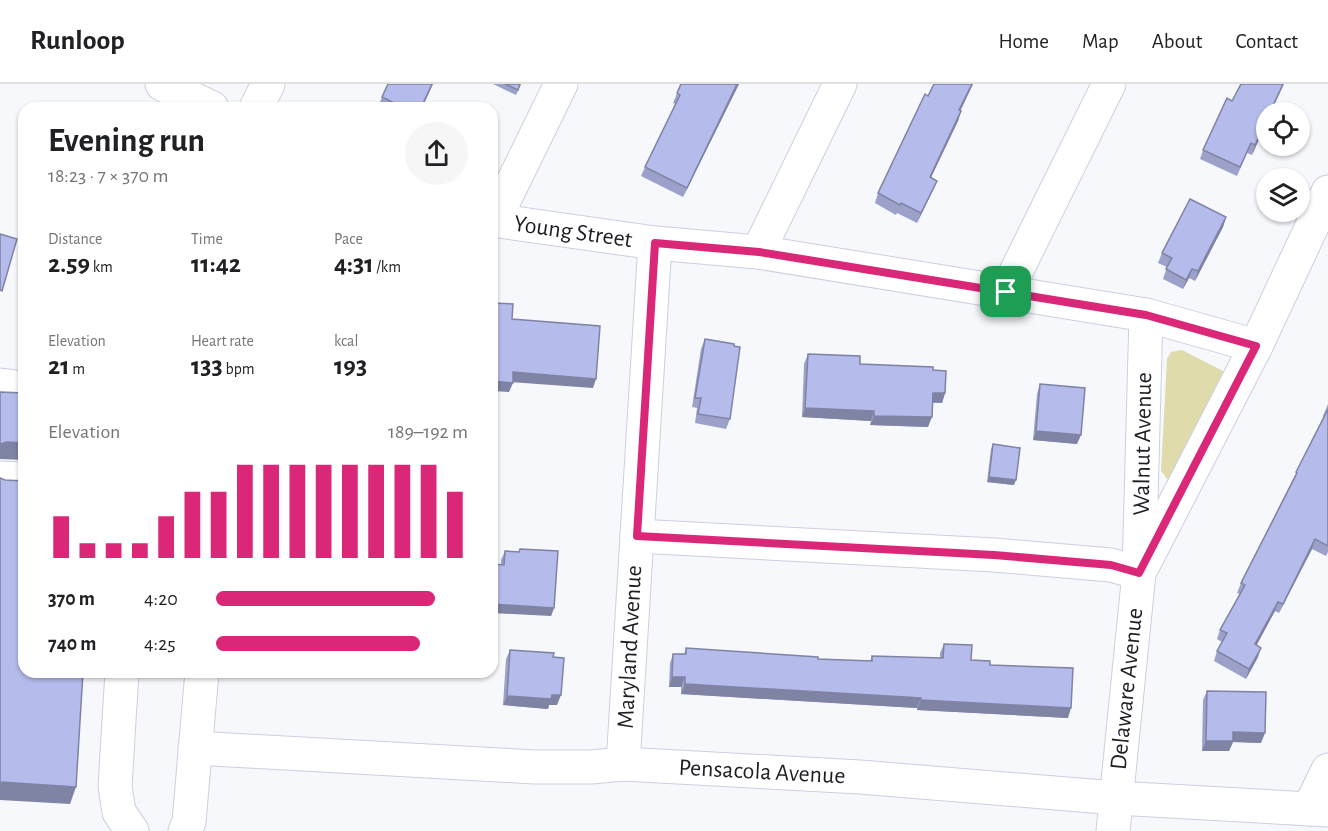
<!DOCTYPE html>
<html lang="en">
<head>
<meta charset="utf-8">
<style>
  body { margin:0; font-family:"Alegreya Sans",sans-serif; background:#f6f6f6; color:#202124; height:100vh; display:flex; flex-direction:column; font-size:22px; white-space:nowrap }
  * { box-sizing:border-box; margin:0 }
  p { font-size:20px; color:#757577 }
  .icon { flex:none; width:33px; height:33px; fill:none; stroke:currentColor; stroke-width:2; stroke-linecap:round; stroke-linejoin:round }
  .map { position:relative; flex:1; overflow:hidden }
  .side { position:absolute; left:18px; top:18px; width:480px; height:576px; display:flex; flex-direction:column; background:#fff; border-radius:18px; box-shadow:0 2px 4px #0004 }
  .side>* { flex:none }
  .fabs { position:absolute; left:1256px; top:18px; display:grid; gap:12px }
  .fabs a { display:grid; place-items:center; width:54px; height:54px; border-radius:50%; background:#fff; box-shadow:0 2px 4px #0004; font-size:30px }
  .pin { position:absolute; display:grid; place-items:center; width:51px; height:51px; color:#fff; margin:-26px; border-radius:12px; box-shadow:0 3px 9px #0006 }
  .round { display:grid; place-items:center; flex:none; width:63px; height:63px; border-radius:32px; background:#f6f6f6 }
  .summary { display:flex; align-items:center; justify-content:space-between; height:102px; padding:0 30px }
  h1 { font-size:33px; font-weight:600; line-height:45px }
  .metrics { display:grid; grid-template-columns:repeat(3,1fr); gap:9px; height:102px; padding:6px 30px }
  .metrics div { display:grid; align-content:center }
  .metrics b { font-size:26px; font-weight:600 }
  .metrics small { font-size:16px; font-weight:400 }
  .metrics p { font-size:16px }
  .chart { height:168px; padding:12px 30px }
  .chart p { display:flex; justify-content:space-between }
  .chart svg { width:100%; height:108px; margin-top:6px; stroke:#db2777; stroke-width:6 }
  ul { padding:0 30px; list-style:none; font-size:20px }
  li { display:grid; grid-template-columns:96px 72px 1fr; align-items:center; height:45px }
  li i { height:15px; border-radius:8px; background:#db2777 }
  header { display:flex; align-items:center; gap:36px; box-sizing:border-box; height:84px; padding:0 30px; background:#fff; border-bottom:2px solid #e0e0e0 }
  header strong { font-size:28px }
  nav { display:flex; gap:33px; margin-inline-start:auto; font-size:21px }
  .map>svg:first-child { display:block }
  .green { fill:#dfdbab }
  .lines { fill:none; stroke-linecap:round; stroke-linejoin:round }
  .minor-casing { stroke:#cccfe1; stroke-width:35 }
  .minor { stroke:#fff; stroke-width:33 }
  .wall { fill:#9ca1c9 }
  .shaded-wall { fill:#7f83a4 }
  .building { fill:#b5bbea; stroke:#7f83a4; stroke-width:1.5 }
  .route-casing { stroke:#fff; stroke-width:12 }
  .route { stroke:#db2777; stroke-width:8 }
  .labels { text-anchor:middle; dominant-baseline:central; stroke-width:4.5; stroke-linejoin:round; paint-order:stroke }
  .street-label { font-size:24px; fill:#1e1f25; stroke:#fff }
</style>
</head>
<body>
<header>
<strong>Runloop</strong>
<nav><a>Home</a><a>Map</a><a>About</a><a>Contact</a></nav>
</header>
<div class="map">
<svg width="1328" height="747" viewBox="0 0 1328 747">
  <rect width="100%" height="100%" fill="#f7f8fc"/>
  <path class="green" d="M1182,266L1223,287L1222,298L1177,393L1168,396L1161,387L1167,275L1171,268Z"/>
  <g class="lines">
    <g class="minor-casing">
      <g id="minor">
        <path d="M162,0L212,24"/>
        <path d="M256,24L268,0"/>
        <path d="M492,136L655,159L758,168L1146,231L1256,262"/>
        <path d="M494,137L561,0"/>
        <path d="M758,168L840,0"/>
        <path d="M1006,208L1109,0"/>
        <path d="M0,301L24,304"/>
        <path d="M0,394L24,395"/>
        <path d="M637,452L994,471L1111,481L1139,489L1146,231"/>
        <path d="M122,588L115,702L119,728L132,747"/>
        <path d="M195,664L535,683H591L623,680L860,693L1116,714L1328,726"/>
        <path d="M623,680L655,159"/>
        <path d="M1309,725L1328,686"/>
        <path d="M185,747L189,738L202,588"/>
        <path d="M1113,747L1139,489L1256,262L1328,108"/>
      </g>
    </g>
    <use href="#minor" class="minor"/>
  </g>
  <g class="wall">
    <path d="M493,0H521L516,11Z"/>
    <path d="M681,0H739L683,113L641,92L645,83L676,20L673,19Z"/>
    <path d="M934,0H973L960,27H961L958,37L931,93L933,106L917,139L897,129L896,131L875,119L878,109Z"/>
    <path d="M1284,0L1271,28H1266V40L1252,71L1247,69L1237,92L1200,75L1203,66L1232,17Z"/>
    <path d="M382,13L422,24H381L378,23Z"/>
    <path d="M1226,133L1223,143L1195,197L1189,194L1183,205L1163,195L1167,183L1158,179L1162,169Z"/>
    <path d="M705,255L730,335L726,345L695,339L697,324L692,323L701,265Z"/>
    <path d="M808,270L860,280L933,286L945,309L942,319H932L928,343L870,341L871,337L802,333L804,280Z"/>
    <path d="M1040,300L1077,360L1033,356L1037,310Z"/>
    <path d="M1328,320V468L1326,472L1312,465L1279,529L1275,527L1256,561L1258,573L1246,595L1214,577L1217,567L1222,558L1217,555L1220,546L1240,510L1237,509L1241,499L1324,333L1323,332Z"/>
    <path d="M993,360L1014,401L987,398L991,365Z"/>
    <path d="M520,465L554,524L551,532L501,481V476L505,467L518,468Z"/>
    <path d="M944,560L971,576L990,581L1068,634L917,626V624L681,610V603H669L670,579L673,570H684L686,564L818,575L870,577L872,572L940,574V569Z"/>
    <path d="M510,566L553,573L557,621H549L548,625L503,621L506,575Z"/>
    <path d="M1207,607L1261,659L1233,658L1229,667H1202L1203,616Z"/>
  </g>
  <g class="shaded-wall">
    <path d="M432,0H433L422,24H421Z"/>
    <path d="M737,0H739L683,113L687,104Z"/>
    <path d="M972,0H973L956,36L959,26Z"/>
    <path d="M961,27L958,37L927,102L930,93Z"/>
    <path d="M1266,38V40L1252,71L1255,61Z"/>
    <path d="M937,97L933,106L917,139L921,129Z"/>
    <path d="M1226,133L1223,143L1195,197L1198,187Z"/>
    <path d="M1192,185L1189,194L1183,205L1186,196Z"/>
    <path d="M513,288L596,295L593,304L510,298Z"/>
    <path d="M492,297L513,299L509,308L492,307Z"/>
    <path d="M933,309H945L942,319L929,318Z"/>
    <path d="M805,324L874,327L871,337L802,333Z"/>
    <path d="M874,332L932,333L928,343L870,341Z"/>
    <path d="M1036,347L1081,351L1077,360L1033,356Z"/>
    <path d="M7,358L24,359V376L0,375V360Z"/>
    <path d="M989,393L1016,396L1014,401L987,398Z"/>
    <path d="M1315,455L1312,465L1279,529L1283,520Z"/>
    <path d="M1278,518L1275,527L1252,570L1255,560Z"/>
    <path d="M492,520L554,524L551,532L492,529Z"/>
    <path d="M1261,564L1258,573L1246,595L1249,585Z"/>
    <path d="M672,593H685L681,603H669Z"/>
    <path d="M685,600L921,614L917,624L681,610Z"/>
    <path d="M552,611H561L557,621H549L548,625L503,621L507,612Z"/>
    <path d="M921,616L1071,624L1068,634L917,626Z"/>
    <path d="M1233,648L1265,649L1261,659L1233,658L1229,667H1202L1206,657Z"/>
    <path d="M0,698L76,703L70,720L0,716Z"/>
  </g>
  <g class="building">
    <path d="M388,0H432L421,24H404L382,13Z"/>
    <path d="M505,0H520L518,6Z"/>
    <path d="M681,0H737L687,104L645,83L680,11L677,9Z"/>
    <path d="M934,0H972L959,26L961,27L930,93L937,97L921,129L901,119L900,121L878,109L925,10L928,12Z"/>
    <path d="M1241,0H1283L1270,28H1266V38L1255,61L1251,59L1240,83L1203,66L1227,14L1232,17Z"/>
    <path d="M1190,115L1226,133L1198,187L1192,185L1186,196L1166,185L1172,174L1162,169Z"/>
    <path d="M0,150L17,155L2,207L0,206Z"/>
    <path d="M492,219L513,220L512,235L600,242L596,295L513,288V299L492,297Z"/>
    <path d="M705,255L734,260V262L740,263L730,335L698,330L701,314H695Z"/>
    <path d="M808,270L860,272V280L933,283V286L946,287L945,309H933L932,333L874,332V327L805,324Z"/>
    <path d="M1040,300L1085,304L1081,351L1036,347Z"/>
    <path d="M0,308L24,309V359L7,358L0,360Z"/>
    <path d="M1328,325V462L1315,455L1283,520L1278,518L1255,560L1261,564L1249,585L1217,567L1227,549L1220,546L1245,501L1241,499L1297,389L1296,388Z"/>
    <path d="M993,360L1020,364L1016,396L989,393Z"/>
    <path d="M0,394L5,396L24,397V588H83L76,703L0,698Z"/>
    <path d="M520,465L558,467L554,524L492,520V480L504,481L505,467L519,468Z"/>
    <path d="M944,560L972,561L971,576L990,577V581L1073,584L1071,624L921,616V614L685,600V593H672L673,570H686V564L818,573V575L872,577V572L943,574Z"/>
    <path d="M510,566L554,569L553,573L564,574L561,611H552L551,615L507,612Z"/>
    <path d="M1207,607L1266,608L1265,649L1233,648V657H1206Z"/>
  </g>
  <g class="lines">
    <g class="route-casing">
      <path id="route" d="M655,159L759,168L1146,231L1256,262L1139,489L1111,481L994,471L637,452Z"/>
    </g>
    <use href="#route" class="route"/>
  </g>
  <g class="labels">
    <g class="street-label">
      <text transform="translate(573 148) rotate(8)">Young Street</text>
      <text transform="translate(1143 360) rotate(-89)">Walnut Avenue</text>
      <text transform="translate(630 563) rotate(-87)">Maryland Avenue</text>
      <text transform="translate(1127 605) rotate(-84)">Delaware Avenue</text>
      <text transform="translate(762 688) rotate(3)">Pensacola Avenue</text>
    </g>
  </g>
</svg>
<div class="fabs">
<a><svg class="icon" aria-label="locate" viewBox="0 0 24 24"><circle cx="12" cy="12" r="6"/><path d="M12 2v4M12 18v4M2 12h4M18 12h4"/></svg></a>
<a><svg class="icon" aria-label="layers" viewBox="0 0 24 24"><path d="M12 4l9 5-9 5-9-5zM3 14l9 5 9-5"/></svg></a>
</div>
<div class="pin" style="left:1006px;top:208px;background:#1e9e55"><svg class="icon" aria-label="arrive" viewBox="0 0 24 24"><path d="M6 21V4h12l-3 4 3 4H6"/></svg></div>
<section class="side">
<div class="summary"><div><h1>Evening run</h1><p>18:23 · 7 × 370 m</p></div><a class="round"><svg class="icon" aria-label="share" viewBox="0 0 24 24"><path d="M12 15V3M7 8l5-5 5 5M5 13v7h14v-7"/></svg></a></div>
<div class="metrics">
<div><p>Distance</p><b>2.59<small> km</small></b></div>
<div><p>Time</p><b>11:42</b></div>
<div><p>Pace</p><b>4:31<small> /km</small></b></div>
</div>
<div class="metrics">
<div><p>Elevation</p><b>21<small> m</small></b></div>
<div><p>Heart rate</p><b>133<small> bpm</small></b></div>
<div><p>kcal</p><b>193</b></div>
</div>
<div class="chart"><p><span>Elevation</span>189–192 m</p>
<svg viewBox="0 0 160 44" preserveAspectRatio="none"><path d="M5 44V27M15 44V38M25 44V38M35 44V38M45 44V27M55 44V17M65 44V17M75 44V6M85 44V6M95 44V6M105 44V6M115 44V6M125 44V6M135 44V6M145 44V6M155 44V17"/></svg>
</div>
<ul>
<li><b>370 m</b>4:20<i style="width:87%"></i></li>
<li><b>740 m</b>4:25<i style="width:81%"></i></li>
</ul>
</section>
</div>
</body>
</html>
